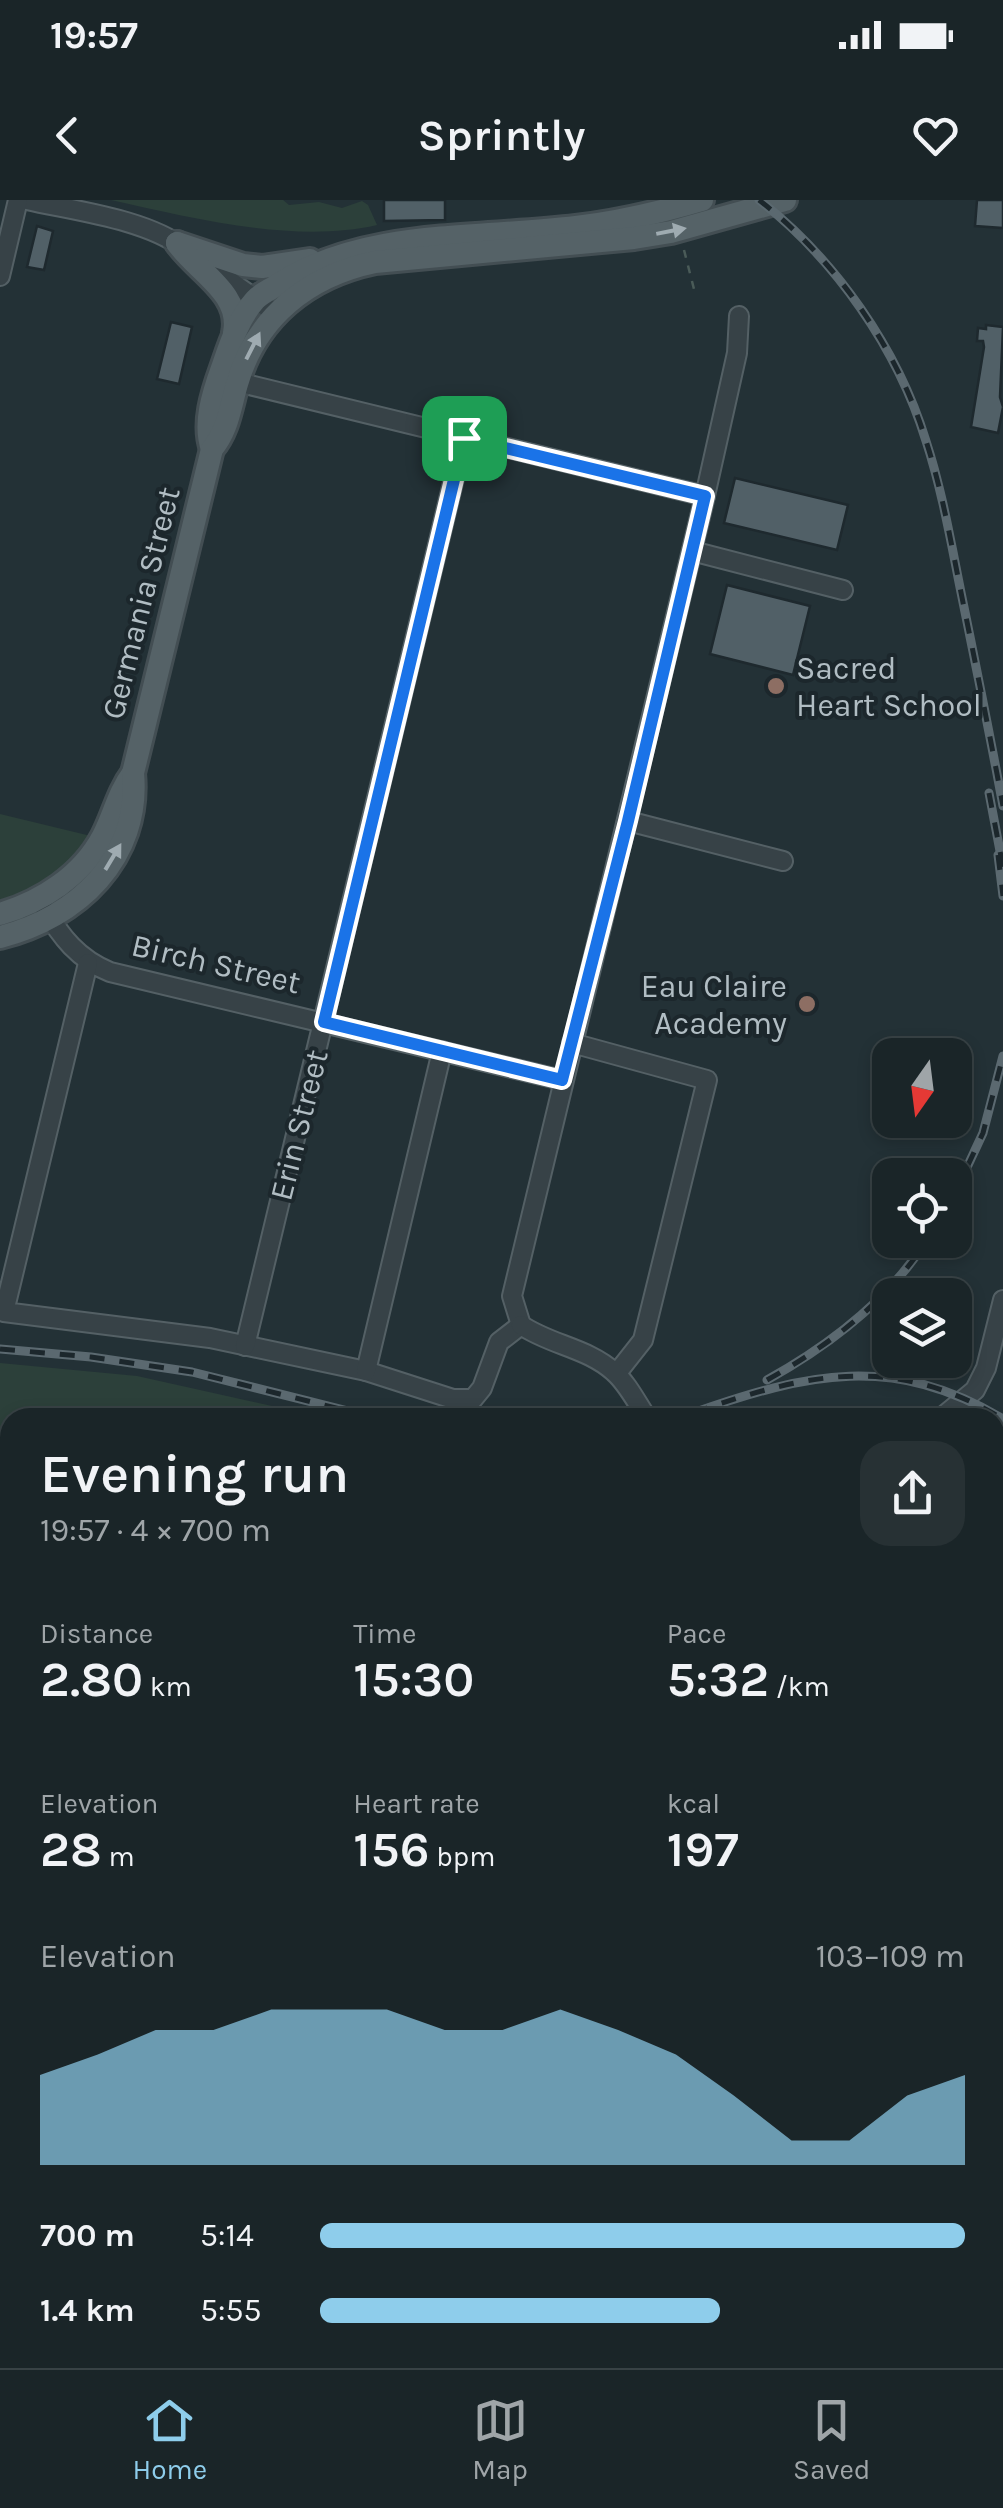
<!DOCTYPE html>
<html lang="en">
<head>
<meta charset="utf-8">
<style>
  body { margin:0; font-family:Karla,sans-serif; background:#273134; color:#f1f3f6; height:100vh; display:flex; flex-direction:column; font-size:38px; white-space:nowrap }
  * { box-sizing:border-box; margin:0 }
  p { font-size:32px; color:#9fa5a8 }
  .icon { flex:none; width:55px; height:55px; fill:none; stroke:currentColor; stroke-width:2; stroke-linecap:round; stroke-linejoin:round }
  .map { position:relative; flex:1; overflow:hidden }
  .sheet { position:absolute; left:0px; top:1208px; width:1005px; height:962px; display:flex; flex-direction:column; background:#1a2528; border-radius:30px 30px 0 0; box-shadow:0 5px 15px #0003,0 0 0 2px #384245 }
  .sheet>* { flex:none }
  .needle { width:65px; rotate:194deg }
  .controls { position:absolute; left:872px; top:838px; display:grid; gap:20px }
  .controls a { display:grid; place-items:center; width:100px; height:100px; border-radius:20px; background:#1a2528; box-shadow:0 5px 15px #0003,0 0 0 2px #384245; font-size:50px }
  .pin { position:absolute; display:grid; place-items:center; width:85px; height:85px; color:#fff; margin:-42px; border-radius:20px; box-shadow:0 5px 15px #0006 }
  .round { display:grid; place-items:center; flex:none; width:105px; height:105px; border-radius:30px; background:#273134 }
  .summary { display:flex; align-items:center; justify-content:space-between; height:170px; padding:0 40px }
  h1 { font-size:55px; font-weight:600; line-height:75px }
  .metrics { display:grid; grid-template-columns:repeat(3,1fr); gap:15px; height:170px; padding:10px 40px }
  .metrics div { display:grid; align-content:center }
  .metrics b { font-size:50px; font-weight:600 }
  .metrics small { font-size:28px; font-weight:400 }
  .metrics p { font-size:28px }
  .chart { height:280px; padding:20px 40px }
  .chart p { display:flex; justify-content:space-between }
  .chart svg { width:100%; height:180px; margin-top:10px; fill:#8ecdeb; opacity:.7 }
  ul { padding:0 40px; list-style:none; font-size:32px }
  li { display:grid; grid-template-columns:160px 120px 1fr; align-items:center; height:75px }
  li i { height:25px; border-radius:12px; background:#8ecdeb }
  .status { display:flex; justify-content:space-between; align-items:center; height:70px; padding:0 50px; background:#1a2528; direction:ltr }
  .status svg { height:28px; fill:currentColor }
  header { display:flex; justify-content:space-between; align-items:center; height:130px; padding:0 40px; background:#1a2528; font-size:45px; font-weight:600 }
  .tab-bar { display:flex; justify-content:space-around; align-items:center; height:140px; border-top:2px solid #384245; background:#1a2528; font-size:28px; color:#9fa5a8 }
  .tab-bar a { display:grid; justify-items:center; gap:5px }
  .tab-bar .current { color:#8ecdeb }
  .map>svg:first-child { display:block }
  .green { fill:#2c403a }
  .water { fill:#39525c }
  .building { fill:#516067; stroke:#1e292e; stroke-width:2.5 }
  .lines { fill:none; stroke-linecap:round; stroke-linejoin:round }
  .minor-casing { stroke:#546065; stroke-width:22 }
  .major-casing { stroke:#434e53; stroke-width:28 }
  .path { stroke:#4a5b58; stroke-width:2.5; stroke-dasharray:8 8; stroke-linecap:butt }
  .minor { stroke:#374247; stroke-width:18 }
  .major { stroke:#556267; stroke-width:22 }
  .rail-casing { stroke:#5b6970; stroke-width:9 }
  .rail { stroke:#1c272c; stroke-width:5; stroke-dasharray:15; stroke-linecap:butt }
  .oneway { fill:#9fabb1 }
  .route-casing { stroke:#fff; stroke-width:20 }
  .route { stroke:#1a73e8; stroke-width:12 }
  .education-dot { fill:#8d6e63; stroke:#1c272c; stroke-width:4 }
  .labels { text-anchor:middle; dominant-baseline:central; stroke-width:8; stroke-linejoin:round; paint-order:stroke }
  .street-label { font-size:32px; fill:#b1bdc3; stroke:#1c272c }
  .poi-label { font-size:32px; fill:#b1bdc3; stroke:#1c272c; text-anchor:start }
</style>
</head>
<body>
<div class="status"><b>19:57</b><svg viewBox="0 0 49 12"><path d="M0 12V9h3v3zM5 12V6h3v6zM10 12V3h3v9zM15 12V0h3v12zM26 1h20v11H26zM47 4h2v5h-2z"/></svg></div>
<header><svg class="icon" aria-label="back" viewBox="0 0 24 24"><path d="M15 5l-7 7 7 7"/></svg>Sprintly<svg class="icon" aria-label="heart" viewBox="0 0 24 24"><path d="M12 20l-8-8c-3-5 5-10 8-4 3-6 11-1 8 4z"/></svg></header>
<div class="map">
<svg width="1003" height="2168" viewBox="0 0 1003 2168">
  <rect width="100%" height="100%" fill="#233136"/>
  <g class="green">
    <path d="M111,0H283L289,5L319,2L342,8L362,1L368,5L377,25C295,44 192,18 111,0Z"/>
    <path d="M0,614L95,637L56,681L0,707Z"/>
    <path d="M0,1163L137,1176L321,1217L10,1218V1240H0Z"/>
    <path d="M995,1735L1003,1744V1895L995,1877Z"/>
  </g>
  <path class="water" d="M10,1240V2160H995V1877L1003,1895V2168H0V1241Z"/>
  <g class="building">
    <path d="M384,0H445V20L384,21Z"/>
    <path d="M977,0H1003V28L975,26Z"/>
    <path d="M37,26L53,31L44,70L27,67Z"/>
    <path d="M171,122L192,127L179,184L157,179Z"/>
    <path d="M986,125L1003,127L1000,197L1003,207L998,233L971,227L984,147L983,141H977L978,128L986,129Z"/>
    <path d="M735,278L848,305L837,350L724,323Z"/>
    <path d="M727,385L810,406L793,475L710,454Z"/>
  </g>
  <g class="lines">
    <g class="minor-casing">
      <g id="minor">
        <path d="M27,0C75,11 146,19 185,49"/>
        <path d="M210,67L275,113"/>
        <path d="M0,76L18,0"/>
        <path d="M229,180L705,296"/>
        <path d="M692,351L843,390"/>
        <path d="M628,621L783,661"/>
        <path d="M44,708C61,737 78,759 110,772L562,880"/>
        <path d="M88,763L4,1112L210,1138L366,1171L453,1199H473L482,1188L499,1142L521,1125"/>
        <path d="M572,843L707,880L643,1140L617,1173"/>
        <path d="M521,1125L512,1096L705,296L737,153L739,116"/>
        <path d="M521,1125C550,1145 588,1148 614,1172C627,1183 637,1203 647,1218"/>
        <path d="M245,1146L464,237"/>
        <path d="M366,1171L442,851"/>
        <path d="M941,1218L975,1190L986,1168L1003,1100"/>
        <path d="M995,1471L1003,1473"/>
      </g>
    </g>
    <g class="major-casing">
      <g id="major">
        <path d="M177,43L243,65L262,67L310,60"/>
        <path d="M177,43C197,72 242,93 234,133"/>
        <path d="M212,249C203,224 213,193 222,168C230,145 238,119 255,100C261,93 272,89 280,83C367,29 477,39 576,27C619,22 661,12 702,0"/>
        <path d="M0,714C41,702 82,676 103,636C114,615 118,593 133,573"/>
        <path d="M0,737C77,718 141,658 133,573L212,249C228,230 230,208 237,184C256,117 308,76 375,62L634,38L671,32L785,0"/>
      </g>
    </g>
    <path class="path" d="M684,50L695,93"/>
    <use href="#minor" class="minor"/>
    <use href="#major" class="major"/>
    <g class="rail-casing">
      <g id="rail">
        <path d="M759,0C835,59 898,149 926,241C944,296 953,355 965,412C978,476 991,541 1003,606"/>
        <path d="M989,593L1003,667"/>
        <path d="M998,655L1003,696"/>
        <path d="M955,993L983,933L1003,856"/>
        <path d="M0,1149L91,1157L192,1172L376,1218"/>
        <path d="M767,1180C830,1145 888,1101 927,1040"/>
        <path d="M693,1213C807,1173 893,1153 1003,1219"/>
      </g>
    </g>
    <use href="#rail" class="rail"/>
  </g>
  <defs><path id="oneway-solid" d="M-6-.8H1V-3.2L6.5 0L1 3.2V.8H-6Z" transform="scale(2.5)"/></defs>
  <g class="oneway">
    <use href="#oneway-solid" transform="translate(671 31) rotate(-11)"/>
    <use href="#oneway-solid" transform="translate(253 146) rotate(-63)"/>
    <use href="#oneway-solid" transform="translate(113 657) rotate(-59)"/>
  </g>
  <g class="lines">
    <g class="route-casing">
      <path id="route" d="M464,238L705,296L628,621L562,880L324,822Z"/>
    </g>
    <use href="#route" class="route"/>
  </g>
  <g class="education-dot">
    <circle cx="776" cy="486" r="10"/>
    <circle cx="807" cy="804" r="10"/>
  </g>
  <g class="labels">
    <g class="street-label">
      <text transform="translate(141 403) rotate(-76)">Germania Street</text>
      <text transform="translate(216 764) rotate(13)">Birch Street</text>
      <text transform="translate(299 925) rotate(-76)">Erin Street</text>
    </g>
    <g class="poi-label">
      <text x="796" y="468">Sacred<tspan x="796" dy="37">Heart School</tspan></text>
      <text x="787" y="786" text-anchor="end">Eau Claire<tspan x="787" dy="37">Academy</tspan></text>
    </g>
  </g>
</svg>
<div class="controls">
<a><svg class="needle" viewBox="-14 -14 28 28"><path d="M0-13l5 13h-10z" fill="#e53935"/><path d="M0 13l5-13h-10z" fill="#9fa5a8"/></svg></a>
<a><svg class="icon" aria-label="locate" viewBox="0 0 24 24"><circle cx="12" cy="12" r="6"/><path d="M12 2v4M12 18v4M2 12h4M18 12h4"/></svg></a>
<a><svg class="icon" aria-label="layers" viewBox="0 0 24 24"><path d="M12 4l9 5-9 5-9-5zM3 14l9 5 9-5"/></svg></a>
</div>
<div class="pin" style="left:464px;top:238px;background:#1e9e55"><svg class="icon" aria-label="arrive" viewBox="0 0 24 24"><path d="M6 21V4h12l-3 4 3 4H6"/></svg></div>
<section class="sheet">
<div class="summary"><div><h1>Evening run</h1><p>19:57 · 4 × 700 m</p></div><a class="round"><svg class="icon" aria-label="share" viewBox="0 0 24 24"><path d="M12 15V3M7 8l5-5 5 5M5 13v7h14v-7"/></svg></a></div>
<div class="metrics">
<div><p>Distance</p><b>2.80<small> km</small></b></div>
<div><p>Time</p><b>15:30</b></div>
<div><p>Pace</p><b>5:32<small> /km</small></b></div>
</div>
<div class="metrics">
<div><p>Elevation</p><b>28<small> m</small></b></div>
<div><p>Heart rate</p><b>156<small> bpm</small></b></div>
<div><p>kcal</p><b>197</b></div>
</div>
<div class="chart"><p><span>Elevation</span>103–109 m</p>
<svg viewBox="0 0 160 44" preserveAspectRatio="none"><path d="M0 44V22L10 17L20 11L30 11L40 6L50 6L60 6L70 11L80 11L90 6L100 11L110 17L120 27L130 38L140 38L150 27L160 22V44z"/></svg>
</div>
<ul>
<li><b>700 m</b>5:14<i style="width:100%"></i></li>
<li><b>1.4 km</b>5:55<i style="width:62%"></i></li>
</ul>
</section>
</div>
<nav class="tab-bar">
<a class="current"><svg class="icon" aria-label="home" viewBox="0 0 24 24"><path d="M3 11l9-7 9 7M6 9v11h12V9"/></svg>Home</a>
<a><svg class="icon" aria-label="map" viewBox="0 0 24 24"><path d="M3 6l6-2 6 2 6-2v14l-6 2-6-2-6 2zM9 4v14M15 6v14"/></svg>Map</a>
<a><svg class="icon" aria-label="saved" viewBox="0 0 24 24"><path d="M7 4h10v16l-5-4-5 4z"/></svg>Saved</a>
</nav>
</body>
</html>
